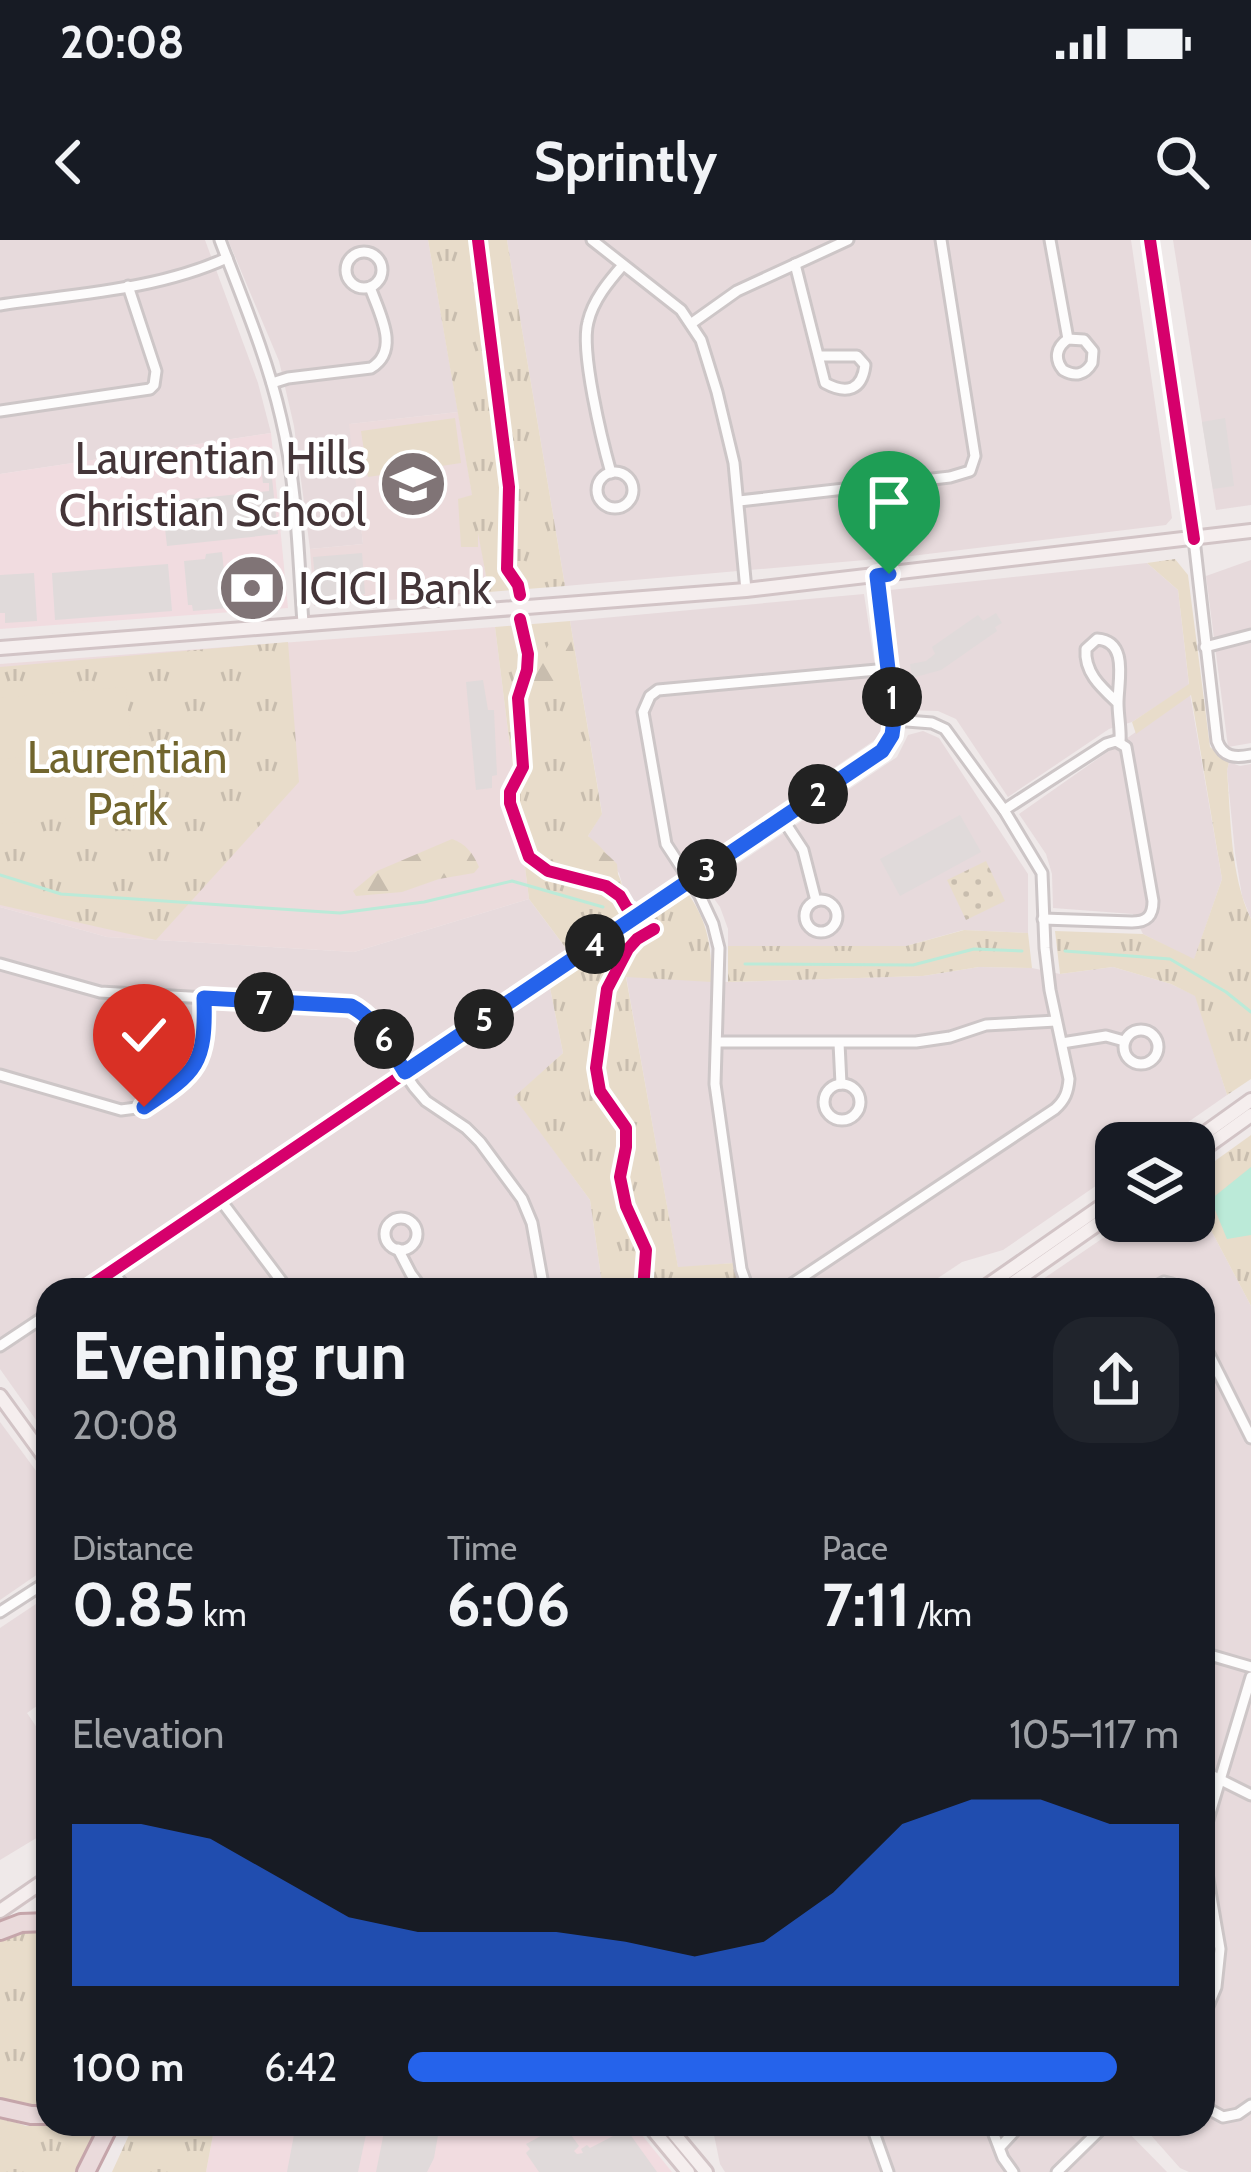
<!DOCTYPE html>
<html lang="en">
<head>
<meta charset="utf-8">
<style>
  body { margin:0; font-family:Cabin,sans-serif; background:#20242c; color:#f1f3f6; height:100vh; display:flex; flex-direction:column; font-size:45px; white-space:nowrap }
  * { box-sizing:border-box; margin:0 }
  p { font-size:39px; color:#9ea1a6 }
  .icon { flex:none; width:66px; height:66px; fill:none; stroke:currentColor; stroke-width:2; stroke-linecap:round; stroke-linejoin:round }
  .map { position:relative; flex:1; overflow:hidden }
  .panel { position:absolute; left:36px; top:1038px; width:1179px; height:858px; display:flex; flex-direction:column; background:#171b24; border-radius:36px; box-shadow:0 3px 9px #0004 }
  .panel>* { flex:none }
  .fabs { position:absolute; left:1095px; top:882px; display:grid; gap:24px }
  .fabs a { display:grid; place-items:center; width:120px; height:120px; border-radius:24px; background:#171b24; box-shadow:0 3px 9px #0004; font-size:60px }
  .pin { position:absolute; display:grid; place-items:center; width:102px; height:102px; color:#fff; margin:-123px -51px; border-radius:50% 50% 50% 0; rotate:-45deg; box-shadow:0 0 12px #0007 }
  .pin .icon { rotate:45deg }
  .km { position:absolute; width:60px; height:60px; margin:-30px; border-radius:50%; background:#222; color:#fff; font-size:33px; line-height:60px; text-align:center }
  .round { display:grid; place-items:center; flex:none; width:126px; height:126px; border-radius:36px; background:#20242c }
  .overview { display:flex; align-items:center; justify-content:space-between; height:204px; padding:0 36px }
  h1 { font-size:66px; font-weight:800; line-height:90px }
  .metrics { display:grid; grid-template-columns:repeat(3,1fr); gap:18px; height:204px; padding:12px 36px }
  .metrics div { display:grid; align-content:center }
  .metrics b { font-size:60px; font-weight:800 }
  .metrics small { font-size:33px; font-weight:400 }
  .metrics p { font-size:33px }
  .chart { height:336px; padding:24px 36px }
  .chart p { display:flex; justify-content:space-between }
  .chart svg { width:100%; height:216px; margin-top:12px; fill:#2563eb; opacity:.7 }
  ul { padding:0 36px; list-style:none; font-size:39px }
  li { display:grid; grid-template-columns:192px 144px 1fr; align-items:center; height:90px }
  li i { height:30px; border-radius:15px; background:#2563eb }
  .status { display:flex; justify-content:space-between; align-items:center; height:84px; padding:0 60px; background:#171b24; direction:ltr }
  .status svg { height:33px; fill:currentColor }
  header { display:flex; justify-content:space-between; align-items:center; height:156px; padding:0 36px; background:#171b24; font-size:54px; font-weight:800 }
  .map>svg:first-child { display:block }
  .residential { fill:#e7dadc }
  .commercial { fill:#f1dce0 }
  .education { fill:#ecdbdc }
  .grass { fill:url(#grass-tufts) }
  .forest { fill:url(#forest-firs) }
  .garden { fill:url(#garden-dots) }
  .pitch { fill:#e8dcca }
  .parking { fill:#e0dada }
  .water { fill:#bbead8 }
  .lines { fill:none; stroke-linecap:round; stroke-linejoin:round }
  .stream { stroke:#bbead8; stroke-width:3 }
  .minor-casing { stroke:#cdc6c7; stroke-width:15 }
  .tertiary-casing { stroke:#cdc6c7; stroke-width:16 }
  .secondary-casing { stroke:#d2c4c6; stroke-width:18 }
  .motorway-casing { stroke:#c5a5aa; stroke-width:22 }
  .minor { stroke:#fdfcfc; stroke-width:9 }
  .tertiary { stroke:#fdfcfc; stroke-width:10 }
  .secondary { stroke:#f5eeee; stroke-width:12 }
  .motorway { stroke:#eadadb; stroke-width:16 }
  .cycleway-casing { stroke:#fff; stroke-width:20 }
  .cycleway { stroke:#d6006c; stroke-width:12 }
  .route-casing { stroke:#fff; stroke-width:24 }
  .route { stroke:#2563eb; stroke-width:15 }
  .labels { text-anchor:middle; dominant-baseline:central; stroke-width:9; stroke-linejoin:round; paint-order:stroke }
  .poi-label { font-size:45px; fill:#443538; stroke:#fff; text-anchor:end }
  .park-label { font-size:45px; fill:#71652d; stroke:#fff }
</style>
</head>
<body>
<div class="status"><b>20:08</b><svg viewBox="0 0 49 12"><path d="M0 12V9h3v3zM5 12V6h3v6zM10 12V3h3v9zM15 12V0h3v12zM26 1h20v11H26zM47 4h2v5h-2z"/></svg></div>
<header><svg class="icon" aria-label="back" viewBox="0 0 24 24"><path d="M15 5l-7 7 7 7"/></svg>Sprintly<svg class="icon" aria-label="search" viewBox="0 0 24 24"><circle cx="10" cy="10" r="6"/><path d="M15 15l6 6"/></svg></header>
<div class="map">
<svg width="1251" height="1932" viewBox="0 0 1251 1932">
  <defs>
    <pattern id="grass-tufts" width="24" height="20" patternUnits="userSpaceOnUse" patternTransform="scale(3)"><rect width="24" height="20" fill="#e8dcca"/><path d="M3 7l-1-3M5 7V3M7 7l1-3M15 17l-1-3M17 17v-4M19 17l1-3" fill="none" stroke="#c8bdae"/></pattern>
    <pattern id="forest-firs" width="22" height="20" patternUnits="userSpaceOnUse" patternTransform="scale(3)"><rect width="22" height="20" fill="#e8dcca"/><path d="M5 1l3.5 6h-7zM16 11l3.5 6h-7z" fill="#c8bdae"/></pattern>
    <pattern id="garden-dots" width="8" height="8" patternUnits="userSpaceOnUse" patternTransform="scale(3)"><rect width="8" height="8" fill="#e8dcca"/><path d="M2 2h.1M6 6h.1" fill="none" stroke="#c8bdae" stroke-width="1.8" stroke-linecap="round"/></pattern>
  </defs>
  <rect width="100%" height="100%" fill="#efe9e9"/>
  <g class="residential">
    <path d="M0,0H205L258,143L271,193L0,234Z"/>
    <path d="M228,0H428L458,172L350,184L363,304L310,309L294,186L279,121Z"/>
    <path d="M507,0H1131L1172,278L1166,285L911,316L565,346Z"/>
    <path d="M1173,0H1251V265L1216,270Z"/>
    <path d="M1251,320V503L1228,507L1206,336Z"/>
    <path d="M1147,323L1178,350L1189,445L1132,482L1109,489L1008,557L956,479L938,471L905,470L890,350Z"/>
    <path d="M864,354L885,493L629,668L619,633L588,596L602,573L570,381Z"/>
    <path d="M1190,454L1222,639L1194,720L1143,694L1133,674L1053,668L1052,634L1046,614L1019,574Z"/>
    <path d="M923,491L939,498L1028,634V693L963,690L906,706H728V689L720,667L705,646L897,517L908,495Z"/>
    <path d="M1229,522L1240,526L1251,524V679L1242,656L1235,613L1227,531Z"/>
    <path d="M529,659L568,711L550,748L563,813L515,857L590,960L603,1050H48V1197L0,1129V667L107,697L354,712Z"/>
    <path d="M979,727L1032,728L1060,734L1113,727L1171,744L1196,756L1227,855L1158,903H1116V932L1003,1010L962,1022L920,1050H742L733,1023L678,1028L626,736L728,742L923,736Z"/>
    <path d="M1194,958L1251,1066V1932H1189L1180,1928L1141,1884H1203V1050H1027L1128,981H1194Z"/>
    <path d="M0,1182L48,1247V1327L0,1360Z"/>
    <path d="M48,1356V1458L27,1473L48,1504V1591L0,1620V1388Z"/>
    <path d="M721,1884H1123L1122,1886L1167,1932H725L720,1924L714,1895L723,1892Z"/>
  </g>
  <g class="commercial">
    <path d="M271,193L288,368L0,389V234Z"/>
    <path d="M215,1884H633L672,1932H206Z"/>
  </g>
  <g class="education">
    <path d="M458,172L489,352L314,366L310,309L363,304L349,184Z"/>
    <path d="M495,387L529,659L354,712L107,697L0,667V424Z"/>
  </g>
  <g class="grass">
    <path d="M428,0H507L565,346L489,352L478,293V307H461L458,259L472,255Z"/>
    <path d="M1175,319L1188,335L1210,507L1229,522L1227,531C1231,579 1230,635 1251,679V839L1227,855L1195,756L1171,744L1113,727L1060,734L1055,691L1143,694L1194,719L1222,639L1191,455L1136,494L1132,482L1189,444L1178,350L1147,323Z"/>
    <path d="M570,381L602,574L588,596C615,617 620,636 629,668L568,711L529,659L495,387Z"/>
    <path d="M288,402L299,542L156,700L0,665V427Z"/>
    <path d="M689,655C709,684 711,708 712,742L626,737L678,1027L734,1023L742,1050H603L590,960L514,857L563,813L550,748Z"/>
    <path d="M964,690L1028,693L1032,728L979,727L923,736L728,742V706H906Z"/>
    <path d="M1251,895V1066L1194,958V936Z"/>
    <path d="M42,1691L48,1693V1865H23L0,1857V1699L9,1693Z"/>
    <path d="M0,1877L26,1886L101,1884L78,1932H0Z"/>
    <path d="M134,1884H215L206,1932H112Z"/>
  </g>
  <g class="forest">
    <path d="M564,391C575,400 574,418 576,431C562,452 541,450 523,466L521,454C539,436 541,401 564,391Z"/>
    <path d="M452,599C466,604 473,613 479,627L474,633L439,639L402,652L356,656L353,651L377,631Z"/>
    <path d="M582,599C595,605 607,613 617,624L618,635L614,640C592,641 565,636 547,624C550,618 574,603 582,599Z"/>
  </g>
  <path class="garden" d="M986,621L1005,661L966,680L947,640Z"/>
  <g class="pitch">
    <path d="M455,178L461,223L368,237L361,191Z"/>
    <path d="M126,447L131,507L0,519V458Z"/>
    <path d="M131,514L136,572L0,584V525Z"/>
  </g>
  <g class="parking">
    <path d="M1225,178L1234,246L1213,249L1202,182Z"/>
    <path d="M269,210L278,294L167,306L162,262L269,251V243H263L259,211Z"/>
    <path d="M222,312L228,368L193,371L192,365H188L184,321L205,319L206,314Z"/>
    <path d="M362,313L365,354L322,358L316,347L313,317Z"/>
    <path d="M168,324L172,371L55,380L52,333Z"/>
    <path d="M34,333L37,381L5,383V373H0V335Z"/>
    <path d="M996,373L1002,383L995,387L997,391L941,430L912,438L910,424L926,421L935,414L932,407L978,375L983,381Z"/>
    <path d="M483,440L488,470H494L497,535L492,536V548L476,550L466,442Z"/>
    <path d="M960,575L981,612L900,656L880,619Z"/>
    <path d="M296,1884L368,1885L358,1932H287Z"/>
    <path d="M391,1884H440L434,1918L427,1932H376L385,1887L391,1888Z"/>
    <path d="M563,1884L579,1906L574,1911L577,1914L583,1913L581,1909L587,1905L590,1908L619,1893L624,1886L657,1932H539L526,1913L530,1909L526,1904Z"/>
  </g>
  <path class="water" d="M1251,927V995L1227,999L1213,965L1215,956Z"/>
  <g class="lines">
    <g class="stream">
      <path d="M0,635L61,654L340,673L424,662L512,641L603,667"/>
      <path d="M1065,711L1170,719L1226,752L1251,772"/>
      <path d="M745,724L913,725L974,709L1022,711"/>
    </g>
    <g class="minor-casing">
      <g id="minor">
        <path d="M220,0C242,58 267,117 281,178C297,244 298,315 303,383"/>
        <path d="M592,0L681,70L701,100L717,152L734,223L746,350"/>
        <path d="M1050,0L1068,99C1056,107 1054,119 1063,130C1075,137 1085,135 1092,123L1093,111L1084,100L1068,99"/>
        <circle cx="364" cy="30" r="18"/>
        <path d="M795,24L825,143C847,155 862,150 865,125L857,116H820"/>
        <path d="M0,65C75,54 157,50 227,18"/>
        <path d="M692,83L737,51L848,0"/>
        <path d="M272,143L288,138L371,128C401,110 379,73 370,47"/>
        <path d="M0,171L150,149L154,145L156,131L128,46"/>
        <circle cx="615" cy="250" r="18"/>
        <path d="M611,233C602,201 580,111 588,82C593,60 609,41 623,25"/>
        <path d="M739,261L950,237L970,231L975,216L941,0"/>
        <path d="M1194,299L1217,501C1223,518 1236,518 1251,515"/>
        <path d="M1205,407L1251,395"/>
        <path d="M1118,463C1102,448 1084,433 1086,409L1097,399C1129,401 1118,441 1118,463C1118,476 1121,489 1120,502"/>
        <path d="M1004,570L1106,504L1116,501L1126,507L1153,661C1153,676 1147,682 1132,682L1043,679"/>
        <path d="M782,578L803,610L816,661"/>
        <circle cx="821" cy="676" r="16"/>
        <path d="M0,724L100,752L351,766L364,773L414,847L426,861L466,888L480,902L522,959L532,983L544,1050"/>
        <circle cx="1141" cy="807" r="17"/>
        <path d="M717,802H916L950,797L986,785L1056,781"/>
        <path d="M839,803L841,844"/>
        <path d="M1062,803L1106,796L1124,801"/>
        <path d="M0,835L121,870L144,867L189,835L200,817L204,758"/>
        <circle cx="842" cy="862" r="18"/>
        <path d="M219,958L288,1050"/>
        <circle cx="401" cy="994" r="16"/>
        <path d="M398,1009L411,1034L423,1050"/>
        <path d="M112,1031L127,1050"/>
        <path d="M84,1050L882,511L891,495L894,480L877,336"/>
        <path d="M754,1050L746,1043L741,1029L715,844L719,708L713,684L700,656L666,604L643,472L650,456L658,450L888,429"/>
        <path d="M783,1050L1055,869C1065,860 1068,852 1069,839L1050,750L1045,708L1042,633L1004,570L945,489L932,483L894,480"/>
        <path d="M1150,1050L1164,1042L1172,1044L1177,1050"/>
        <path d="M1203,1102L1251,1198"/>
        <path d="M0,1106L48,1074"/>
        <path d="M0,1372L48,1341"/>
        <path d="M1203,1413L1251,1427"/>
        <path d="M1203,1531L1251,1555"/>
        <path d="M1203,1778L1216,1747L1220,1709L1204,1616L1207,1583L1251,1437"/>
        <path d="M1203,1866L1223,1877L1238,1874L1251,1865"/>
        <path d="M871,1884L888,1932"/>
        <path d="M990,1884L1003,1918L1013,1932"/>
        <path d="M1000,1907L1021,1884"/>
        <path d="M1057,1932L1106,1884"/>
      </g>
    </g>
    <g class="tertiary-casing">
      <path id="tertiary" d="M1150,0L1194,299"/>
    </g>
    <g class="secondary-casing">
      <g id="secondary">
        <path d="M0,408L746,350L1251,291"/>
        <path d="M1191,903L1251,860"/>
        <path d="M1194,916L1251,875"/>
        <path d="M981,1050L1116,956"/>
        <path d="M1003,1050L1116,971"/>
        <path d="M0,1156L48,1222"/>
        <path d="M0,1671L48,1638"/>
        <path d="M648,1884L688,1932"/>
        <path d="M666,1884L706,1932"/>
      </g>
    </g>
    <g class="motorway-casing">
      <g id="motorway">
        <path d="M0,1691L21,1683L48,1682"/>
        <path d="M0,1868L31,1875H48"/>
        <path d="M86,1932L110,1884"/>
      </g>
    </g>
    <use href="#minor" class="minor"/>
    <use href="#tertiary" class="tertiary"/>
    <use href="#secondary" class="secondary"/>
    <use href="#motorway" class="motorway"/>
    <g class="cycleway-casing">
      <g id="cycleway">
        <path d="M478,0L509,247L507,329L518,345L520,355"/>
        <path d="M1150,0L1194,299"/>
        <path d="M520,379L528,414L527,430L518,458L523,527L510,552V563L529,617L548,631L606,646L620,656L627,668L634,672"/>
        <path d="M84,1050L882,511L891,495L894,480L877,336"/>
        <path d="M643,1050L646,1010L626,966L620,937L626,907V888L600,851L596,828L607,749L628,709L637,699L654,689"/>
      </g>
    </g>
    <use href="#cycleway" class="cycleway"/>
  </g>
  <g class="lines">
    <g class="route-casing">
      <path id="route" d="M144,867C197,832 206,824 204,758L351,766C376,779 390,808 405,832L882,511L892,495L894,480L877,336L889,334"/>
    </g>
    <use href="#route" class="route"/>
  </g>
  <defs>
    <g id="school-disc" transform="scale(3.45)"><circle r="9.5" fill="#807476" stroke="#fff"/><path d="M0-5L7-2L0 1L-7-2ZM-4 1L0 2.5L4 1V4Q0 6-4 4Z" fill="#fff"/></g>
    <g id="bank-disc" transform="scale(3.45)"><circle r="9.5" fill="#807476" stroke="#fff"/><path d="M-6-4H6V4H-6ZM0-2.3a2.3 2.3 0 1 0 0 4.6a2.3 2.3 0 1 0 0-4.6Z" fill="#fff"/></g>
  </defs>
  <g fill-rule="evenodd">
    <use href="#school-disc" x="413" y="244"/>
    <use href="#bank-disc" x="252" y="348"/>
  </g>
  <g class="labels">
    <g class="poi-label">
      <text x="366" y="218">Laurentian Hills<tspan x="366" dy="52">Christian School</tspan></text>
      <text x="298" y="348" text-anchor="start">ICICI Bank</text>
    </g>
    <g class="park-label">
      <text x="127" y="517">Laurentian<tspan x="127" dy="52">Park</tspan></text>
    </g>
  </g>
</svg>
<div class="fabs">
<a><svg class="icon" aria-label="layers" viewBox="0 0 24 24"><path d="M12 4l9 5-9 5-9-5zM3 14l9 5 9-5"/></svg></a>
</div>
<div class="pin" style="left:889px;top:334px;background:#1e9e55"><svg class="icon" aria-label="arrive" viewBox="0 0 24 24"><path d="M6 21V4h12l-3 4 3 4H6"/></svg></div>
<div class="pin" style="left:144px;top:867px;background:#d93025"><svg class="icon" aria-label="check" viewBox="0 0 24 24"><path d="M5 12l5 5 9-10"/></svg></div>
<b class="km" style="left:892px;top:457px">1</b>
<b class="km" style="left:818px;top:554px">2</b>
<b class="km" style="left:707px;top:629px">3</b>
<b class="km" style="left:595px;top:704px">4</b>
<b class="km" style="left:484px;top:779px">5</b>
<b class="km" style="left:384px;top:799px">6</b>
<b class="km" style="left:264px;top:762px">7</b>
<section class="panel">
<div class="overview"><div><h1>Evening run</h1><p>20:08</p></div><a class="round"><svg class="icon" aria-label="share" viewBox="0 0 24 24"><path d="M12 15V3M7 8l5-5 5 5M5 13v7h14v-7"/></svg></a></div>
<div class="metrics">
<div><p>Distance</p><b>0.85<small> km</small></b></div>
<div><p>Time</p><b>6:06</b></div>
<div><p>Pace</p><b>7:11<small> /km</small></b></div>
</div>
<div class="chart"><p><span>Elevation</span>105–117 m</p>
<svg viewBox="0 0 160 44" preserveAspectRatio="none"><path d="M0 44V11L10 11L20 14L30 22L40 30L50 33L60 33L70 33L80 35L90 38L100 35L110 25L120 11L130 6L140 6L150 11L160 11V44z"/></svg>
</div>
<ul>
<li><b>100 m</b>6:42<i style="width:92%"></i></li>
</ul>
</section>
</div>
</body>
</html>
